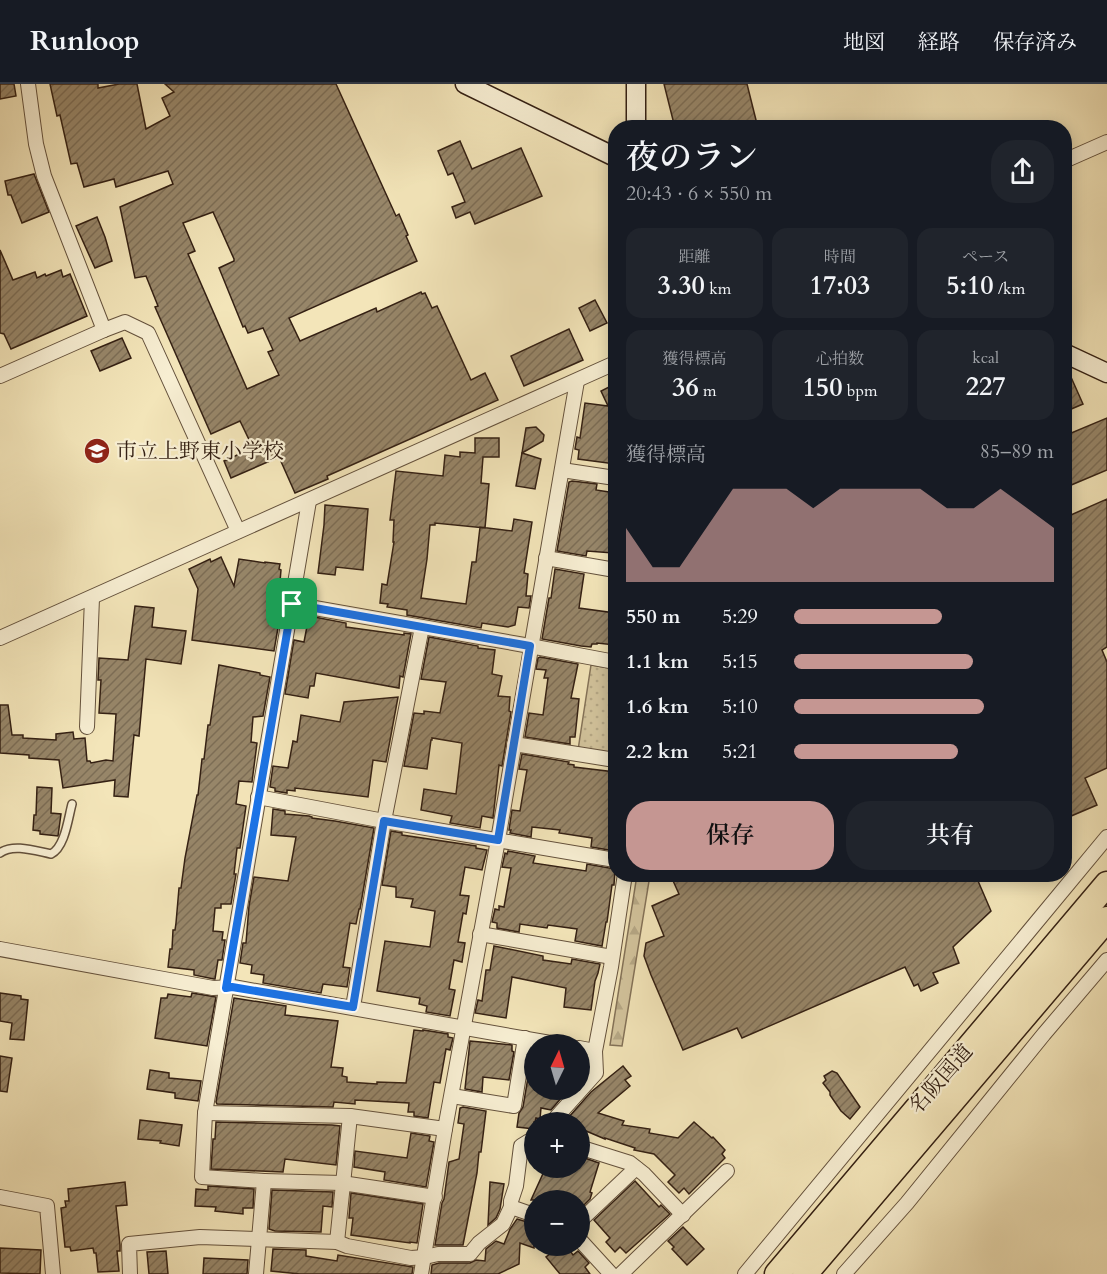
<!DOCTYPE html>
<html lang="ja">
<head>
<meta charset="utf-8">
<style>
  body { margin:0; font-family:Cardo,"Noto Serif JP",serif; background:#20242c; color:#f1f3f6; height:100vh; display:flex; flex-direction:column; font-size:22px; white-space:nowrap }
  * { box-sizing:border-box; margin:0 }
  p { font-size:20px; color:#9ea1a6 }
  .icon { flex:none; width:33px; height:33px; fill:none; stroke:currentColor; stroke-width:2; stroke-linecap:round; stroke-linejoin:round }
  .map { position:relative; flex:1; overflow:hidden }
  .drawer { position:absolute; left:608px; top:36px; width:464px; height:762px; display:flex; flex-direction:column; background:#171b24; border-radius:24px; box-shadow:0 3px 15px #0003 }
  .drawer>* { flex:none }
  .needle { width:39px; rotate:5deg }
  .controls { position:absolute; left:524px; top:950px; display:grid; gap:12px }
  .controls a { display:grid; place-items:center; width:66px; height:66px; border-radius:50%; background:#171b24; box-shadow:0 3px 15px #0003; font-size:30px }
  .pin { position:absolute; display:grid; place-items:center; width:51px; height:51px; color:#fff; margin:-26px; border-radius:12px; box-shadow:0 3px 9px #0006 }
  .round { display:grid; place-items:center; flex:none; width:63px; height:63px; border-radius:24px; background:#20242c }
  .overview { display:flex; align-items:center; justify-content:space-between; height:102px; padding:0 18px }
  h1 { font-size:33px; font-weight:600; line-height:45px }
  .figures { display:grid; grid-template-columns:repeat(3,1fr); gap:9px; height:102px; padding:6px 18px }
  .figures div { display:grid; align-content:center; border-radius:15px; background:#20242c; text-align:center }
  .figures b { font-size:26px; font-weight:600 }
  .figures small { font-size:16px; font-weight:400 }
  .figures p { font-size:16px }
  .chart { height:168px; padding:12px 18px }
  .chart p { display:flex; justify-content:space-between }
  .chart svg { width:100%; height:108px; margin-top:6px; fill:#c59692; opacity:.7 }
  .cta { display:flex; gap:12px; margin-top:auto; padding:12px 18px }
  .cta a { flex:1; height:69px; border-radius:24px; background:#c59692; color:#111; font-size:24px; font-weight:600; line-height:69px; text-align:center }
  .cta a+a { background:#20242c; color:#f1f3f6 }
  ul { padding:0 18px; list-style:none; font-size:20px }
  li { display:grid; grid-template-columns:96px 72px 1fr; align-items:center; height:45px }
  li i { height:15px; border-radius:8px; background:#c59692 }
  header { display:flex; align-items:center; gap:36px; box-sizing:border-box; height:84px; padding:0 30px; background:#171b24; border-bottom:2px solid #363941 }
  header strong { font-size:28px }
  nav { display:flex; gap:33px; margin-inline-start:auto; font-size:21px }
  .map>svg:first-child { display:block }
  .green { fill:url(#green-dots); stroke:#847258; stroke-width:1.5 }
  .forest { fill:url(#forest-firs); stroke:#847258; stroke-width:1.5 }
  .building { fill:url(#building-hatch); stroke:#342013; stroke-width:1.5; fill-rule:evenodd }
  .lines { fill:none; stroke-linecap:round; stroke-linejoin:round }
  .lane-casing { stroke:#64513c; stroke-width:10 }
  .street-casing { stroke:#64513c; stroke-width:16 }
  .secondary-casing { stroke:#342013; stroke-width:21 }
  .highway-casing { stroke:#342013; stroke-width:27 }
  .lane { stroke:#f7eed2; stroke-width:7 }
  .street { stroke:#f7eed2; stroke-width:14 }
  .secondary { stroke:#f7eed2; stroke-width:18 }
  .highway { stroke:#f3e5b9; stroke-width:24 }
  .route-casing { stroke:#fff; stroke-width:12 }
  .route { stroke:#1a73e8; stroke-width:8 }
  .labels { text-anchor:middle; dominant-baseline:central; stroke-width:4.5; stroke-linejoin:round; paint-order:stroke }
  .poi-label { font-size:21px; fill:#342013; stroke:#f7eed2; text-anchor:start }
  .street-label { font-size:21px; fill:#342013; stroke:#f7eed2 }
</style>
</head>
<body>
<header>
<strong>Runloop</strong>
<nav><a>地図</a><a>経路</a><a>保存済み</a></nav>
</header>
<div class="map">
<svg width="1107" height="1190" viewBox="0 0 1107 1190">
  <defs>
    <pattern id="green-dots" width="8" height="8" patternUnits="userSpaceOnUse" patternTransform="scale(1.5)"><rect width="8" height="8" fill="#d3c49d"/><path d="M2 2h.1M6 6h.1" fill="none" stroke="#b6a886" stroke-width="1.8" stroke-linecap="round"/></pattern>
    <pattern id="forest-firs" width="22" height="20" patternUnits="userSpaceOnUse" patternTransform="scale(1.5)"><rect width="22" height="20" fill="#d3c49d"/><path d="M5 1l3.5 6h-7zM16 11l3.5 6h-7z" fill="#b6a886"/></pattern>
    <pattern id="building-hatch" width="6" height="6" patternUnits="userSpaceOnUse" patternTransform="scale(1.5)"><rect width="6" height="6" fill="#978669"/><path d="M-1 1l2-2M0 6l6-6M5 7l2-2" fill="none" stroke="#7c6d55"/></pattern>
  </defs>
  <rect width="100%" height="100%" fill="#f3e5b9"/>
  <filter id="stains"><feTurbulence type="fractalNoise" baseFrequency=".00333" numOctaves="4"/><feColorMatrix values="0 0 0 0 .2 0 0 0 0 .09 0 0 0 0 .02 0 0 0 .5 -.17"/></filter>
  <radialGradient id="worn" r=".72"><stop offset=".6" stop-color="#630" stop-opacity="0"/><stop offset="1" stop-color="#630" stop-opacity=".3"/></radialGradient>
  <path class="green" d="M591,581L615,585V671L578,666Z"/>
  <path class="forest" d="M637,791H650L622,962L610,961Z"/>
  <g class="building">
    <path d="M0,0H14L16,12L0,15Z"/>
    <path d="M50,0H98V4L119,0H137L146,45L170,32L162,14L174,8L165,0H336L396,132L399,130L408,151L406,152L417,177L289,234L300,257L376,224L377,228L421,208L422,210L425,209L432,224L437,222L471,296L485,289L498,316L327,392L328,395L295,409L279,373L231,394L224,377L253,364L240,337L211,350L155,223L158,222L146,192L135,194L120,123L173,100L168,87L116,103L114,95L84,103L77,79L71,80L60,31L57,32ZM213,128L234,175V177L219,184L243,243L245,242L248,249L263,244L273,266L268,268L279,291L247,305L188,170L195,167L183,139Z"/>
    <path d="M664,0H747L758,44H675Z"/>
    <path d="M460,57L472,85L521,64L542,112L475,140L470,128L456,134L452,123L465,118L453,89L448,91L438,67Z"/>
    <path d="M34,90L49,128L22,139L11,111H8L5,97Z"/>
    <path d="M97,133L105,153L112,177L95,184L76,142Z"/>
    <path d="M0,166L13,196L35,188L37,194L45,190L46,192L61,186L63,193L70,190L87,232L11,265L4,250L0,249Z"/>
    <path d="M595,216L607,239L590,247L579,224Z"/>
    <path d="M569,245L583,276L524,302L511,272Z"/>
    <path d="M122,254L131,274L100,287L91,267Z"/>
    <path d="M1064,281L1066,282L1083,320L1064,328Z"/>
    <path d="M615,300V380L578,375L579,366L575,365L577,353L580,354L585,319L608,322L601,307Z"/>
    <path d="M1107,334V386L1064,404V352Z"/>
    <path d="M536,343L544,351L543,357L522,369L526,344Z"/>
    <path d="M475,354H499V373H483L481,399L489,400L485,444L435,439V441H430L427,475L421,514L466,520L472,478H476L480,443L512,447L514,435L532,438L524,489L528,490L526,512H531L529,524L518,523L515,541L508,543L482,539L481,544L407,531V526L387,523L388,520L380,519L382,500L387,501L394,458H393L394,436H390L396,387L443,392L445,371L460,373V368L475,369Z"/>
    <path d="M522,369L541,375L535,405L516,402Z"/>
    <path d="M572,397L597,400L596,406L615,409V461L613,460V469L587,467L586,472L557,467L569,398Z"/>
    <path d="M1107,415V563L1102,566L1107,578V684L1085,694L1097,721L1064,735V434Z"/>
    <path d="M325,421L368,425L363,486L336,483L335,491L318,489L324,441Z"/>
    <path d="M221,473L234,502L239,475L265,479V478L280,480L279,485L281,486L279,509H284L274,567L192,556L198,505L189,485L210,475L211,478Z"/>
    <path d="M555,485L584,490L579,524L615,529V561L597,559V560H592L591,563L581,562L542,555L549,514H551Z"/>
    <path d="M135,522L154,524L152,543L186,547L181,580L146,575L139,652L134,651L128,713L114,712L115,696L63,704L59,676L29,674V671L0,669V621H8L12,651H23V654L56,656V650L73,648L74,655L85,654L87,677H90L91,679L106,676L113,677L116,630L99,629L101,596H98L99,574L128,576Z"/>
    <path d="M309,532L346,539V543L404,551V549L411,550L403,593L400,592L399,604L316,589L314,602H310L308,614L285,610L294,556L304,558Z"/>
    <path d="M429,553L478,562V564L495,566L492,590L502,592L498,612L510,613L509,627L511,628L502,682L499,681L493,734L482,732L480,744L450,739L452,732L421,726L424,705L456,710L462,659L432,654V656H431L427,685L404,682L414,629L424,630V627L440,629L446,598L421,595Z"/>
    <path d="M540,573L578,580L571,614L579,615L575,653H570V660L525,653L529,629L543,631L548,594H544L546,586L536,585L538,574Z"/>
    <path d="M219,581L260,589V591L270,593L263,632L253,633L251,658L257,659L252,698L239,697L236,720L246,722L240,764H237L234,790H236L231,820H221V824H215L213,847L223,848L222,856H225L222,876H218L215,895H214L194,891V886L168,883L170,865H172L173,846H175L176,839L179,804H181L185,774L197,711H198L202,675H204L208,641H210Z"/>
    <path d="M398,613L386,678L373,676L368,713L295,704V707L287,706V709L275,707V704L270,703L273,682L288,684L293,657L297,658L301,631L340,638L344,618Z"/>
    <path d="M522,670L569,678L568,680L574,681V683L615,688V767L591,763L592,754L559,749L560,746L532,743L531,753L510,749L511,746H509L512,726L520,727L527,686L519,685Z"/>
    <path d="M37,703L52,704L51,729L61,730L58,752L40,750V747L33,746L34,731H36Z"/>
    <path d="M273,725L285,727V730L309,732L312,733V734L335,737L374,744L360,825H359L356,840L350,839L343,883L350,884L347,903L323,900L321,909L263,899L264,891L251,889L252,881L240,879L243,859H246L249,822L254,793L288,797L296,753L271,751Z"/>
    <path d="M391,747L402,749V751L476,762V764L487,766L482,786L465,783L460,811L469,812L466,830L463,829L458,858L465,859L462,878L454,876L449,905L455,906L450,932L426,928L427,922L419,920L420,914L377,907L385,857L430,863L435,827L411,823L413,815L396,813V803L382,801Z"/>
    <path d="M508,767L535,772L533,779L586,787L587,780L615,785L614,801H612L607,838H606L602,862L575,857L577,845L548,841L547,844L520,840L519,848L497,844V839L492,838L495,825L499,826V822L504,823L511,784L502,783L505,769L507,770Z"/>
    <path d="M670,790H975L991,827L953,863L959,879L933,889L938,899L921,907L918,900L914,902L905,883L742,954L737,944L683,966L651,891L644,872L646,859L664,852L652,822L679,810Z"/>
    <path d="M494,862L543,872V876L571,880L572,875L600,880L598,889L595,897L591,926L564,923L566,904L512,893L506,934L475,929L478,916L482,917L486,886H490Z"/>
    <path d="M0,909L21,912V915L28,916L24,956L10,955L12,939L0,937Z"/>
    <path d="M192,909L216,913L207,962L155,954L161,914H167L168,910L191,913Z"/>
    <path d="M234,914L286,922L285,931L338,937L331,983L343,984L342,992L347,993V998L377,1000V998L406,999L414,946L423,947V946L448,950V953L453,954L450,966L446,965L440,999L434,998L428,1034L414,1032V1028H408L409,1019L355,1016V1020L334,1018L333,1023L217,1020L216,1018Z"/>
    <path d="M470,957L512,961V967L514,968L509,996L483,993L482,1008L465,1005Z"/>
    <path d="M532,970H534V1005H569L551,1026L541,1024L540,1035L536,1034L535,1038H534V1045L517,1043L519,1029L523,1023Z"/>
    <path d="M0,972L12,974L7,1008L0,1007Z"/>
    <path d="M623,982L631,992L625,996L630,1002L598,1029L624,1037L622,1041L650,1045L649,1049L678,1054L694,1038L712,1054L713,1053L725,1066L722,1070L725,1074L689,1110L684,1104L679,1109L668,1098L675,1091L654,1070L634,1066L635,1064L605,1054V1055L579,1044V1038H566L568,1034L591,1008Z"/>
    <path d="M150,986L169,989V994L201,997L198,1017L175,1014V1009L147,1005Z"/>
    <path d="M832,987L837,989L860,1023L850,1035L841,1027L830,1011V1008L823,999L826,996L824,992Z"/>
    <path d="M463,1023L486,1027L481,1068H479L477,1089L463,1161H435L442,1119L444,1115L449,1078L459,1075L464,1040L458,1039L460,1024Z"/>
    <path d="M140,1036L182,1041L179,1062L160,1059L161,1057L138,1055Z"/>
    <path d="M216,1038L332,1041L340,1042L336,1081L285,1075L283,1088L211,1085L213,1055H215Z"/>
    <path d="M411,1049L430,1052L429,1057L434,1058L426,1103L384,1096L385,1088L354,1083L355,1067L407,1074Z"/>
    <path d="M579,1072L599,1079L590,1108L592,1109L590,1115L579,1126V1116H531L546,1083H579Z"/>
    <path d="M635,1097L659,1123L661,1121L670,1130L626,1169L620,1163L615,1168L606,1158L610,1154L594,1136Z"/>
    <path d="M125,1098L127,1121L116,1122L120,1161V1167H117L119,1187L98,1188L96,1169H94L93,1164L71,1167L70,1163H65L61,1124L66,1123L65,1117H69L68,1105Z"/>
    <path d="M490,1098L504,1100L500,1125L496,1134L488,1141Z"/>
    <path d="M208,1102L254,1105L253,1124H243V1130L215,1127L216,1123L195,1122L196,1105L208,1106Z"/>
    <path d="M272,1106L333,1108L332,1123L323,1122L321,1148L275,1147L269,1145Z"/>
    <path d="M351,1109L423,1120L417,1159L410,1158V1159L351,1151L353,1134H349Z"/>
    <path d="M517,1135L534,1140V1164L520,1159L519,1180L498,1190H431L432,1181L439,1179H470L476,1176L485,1177L486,1165L496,1157L504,1160L510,1145Z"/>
    <path d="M683,1143L704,1165L687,1181L672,1165L674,1163L668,1157Z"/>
    <path d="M561,1162L565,1167L568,1164L573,1171L578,1167L589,1179L585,1183L590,1190H560L546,1173Z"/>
    <path d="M0,1164L41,1166L40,1190L0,1189Z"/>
    <path d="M273,1165L306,1166V1172L337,1177L338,1171L413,1183L412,1190H300L271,1187Z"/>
    <path d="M166,1167L168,1190H149L147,1168Z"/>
    <path d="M204,1174L248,1176L247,1190H203Z"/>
  </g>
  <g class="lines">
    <g class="lane-casing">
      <path id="lane" d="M0,769C13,759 36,767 51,770C65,763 68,735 72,720"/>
    </g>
    <g class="street-casing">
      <g id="street">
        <path d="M28,0L36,60L44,92L104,246"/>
        <path d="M1064,77L1107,58"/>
        <path d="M0,292L104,246L125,238L148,249L238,447"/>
        <path d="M562,386L615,394"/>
        <path d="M546,474L615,486"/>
        <path d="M292,520L530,562L615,578"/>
        <path d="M0,554L615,279"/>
        <path d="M87,643L92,514"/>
        <path d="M514,660L615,676"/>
        <path d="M258,713L384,737L615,776"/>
        <path d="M480,850L612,873"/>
        <path d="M0,865L213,904L233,903L556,960"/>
        <path d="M353,923L384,737L422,543"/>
        <path d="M579,964L595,967"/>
        <path d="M452,1012L514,1022L525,954"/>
        <path d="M205,1029L350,1032L445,1045"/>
        <path d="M552,1038L596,989L595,967L611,883L625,790"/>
        <path d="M579,1063L630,1079L644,1090L683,1131"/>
        <path d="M264,1097L342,1099L435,1113"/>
        <path d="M0,1113L47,1122L53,1190"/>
        <path d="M511,1123L534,1131"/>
        <path d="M579,1138L636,1084"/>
        <path d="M579,1155L611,1190"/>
        <path d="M337,1158L350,1032"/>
        <path d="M130,1190L129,1160L200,1153L337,1158L347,1162L411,1174L425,1173L438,1170H470L479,1159L503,1140L511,1123V1117L516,1102L521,1062L534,1054"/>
        <path d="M256,1190L264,1097L202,1093L205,1029L309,417"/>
        <path d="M421,1190L445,1045L498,756L577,297"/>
        <path d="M621,1190L727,1087"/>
        <path d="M745,1190L1107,753"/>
        <path d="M844,1190L907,1119L1044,950L1107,876"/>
      </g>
    </g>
    <g class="secondary-casing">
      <g id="secondary">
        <path d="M465,0L615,73"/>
        <path d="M636,0V44"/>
        <path d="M1064,269L1107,289"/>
      </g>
    </g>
    <g class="highway-casing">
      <g id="highway">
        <path d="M777,1190L1107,800"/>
        <path d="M805,1190L1107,835"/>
      </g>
    </g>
    <use href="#lane" class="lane"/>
    <use href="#street" class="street"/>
    <use href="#secondary" class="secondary"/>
    <use href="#highway" class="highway"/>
  </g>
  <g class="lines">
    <g class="route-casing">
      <path id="route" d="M292,520L530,562L498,756L384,737L353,923L232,903L226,904Z"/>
    </g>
    <use href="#route" class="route"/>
  </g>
  <defs>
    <g id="school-disc" transform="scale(1.35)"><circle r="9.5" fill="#8f2418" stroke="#f7eed2"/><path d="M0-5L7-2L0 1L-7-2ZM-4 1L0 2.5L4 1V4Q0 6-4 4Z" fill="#fff"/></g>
  </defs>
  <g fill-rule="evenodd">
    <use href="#school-disc" x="97" y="367"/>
  </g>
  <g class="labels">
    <g class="poi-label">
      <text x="116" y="367">市立上野東小学校</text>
    </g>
    <g class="street-label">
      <text transform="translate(941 995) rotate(-49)">名阪国道</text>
    </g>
  </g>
  <rect width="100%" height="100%" filter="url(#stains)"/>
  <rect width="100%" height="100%" fill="url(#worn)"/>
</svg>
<div class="controls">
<a><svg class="needle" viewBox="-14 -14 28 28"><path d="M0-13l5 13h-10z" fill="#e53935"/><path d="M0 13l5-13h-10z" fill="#9ea1a6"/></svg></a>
<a>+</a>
<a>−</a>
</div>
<div class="pin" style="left:292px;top:520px;background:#1e9e55"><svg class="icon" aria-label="arrive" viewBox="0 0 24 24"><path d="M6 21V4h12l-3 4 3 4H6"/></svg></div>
<section class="drawer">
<div class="overview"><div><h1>夜のラン</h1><p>20:43 · 6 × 550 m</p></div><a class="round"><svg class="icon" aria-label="share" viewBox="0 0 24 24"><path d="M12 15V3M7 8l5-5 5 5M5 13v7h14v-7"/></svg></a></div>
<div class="figures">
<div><p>距離</p><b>3.30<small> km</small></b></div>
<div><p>時間</p><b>17:03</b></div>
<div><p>ペース</p><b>5:10<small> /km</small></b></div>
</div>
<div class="figures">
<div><p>獲得標高</p><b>36<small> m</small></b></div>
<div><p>心拍数</p><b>150<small> bpm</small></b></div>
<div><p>kcal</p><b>227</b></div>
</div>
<div class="chart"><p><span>獲得標高</span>85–89 m</p>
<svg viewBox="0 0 160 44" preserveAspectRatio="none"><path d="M0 44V22L10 38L20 38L30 22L40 6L50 6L60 6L70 14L80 6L90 6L100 6L110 6L120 14L130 14L140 6L150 14L160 22V44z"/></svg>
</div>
<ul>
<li><b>550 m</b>5:29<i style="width:57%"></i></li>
<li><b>1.1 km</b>5:15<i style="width:69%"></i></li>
<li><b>1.6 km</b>5:10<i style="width:73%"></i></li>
<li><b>2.2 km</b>5:21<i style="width:63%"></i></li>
</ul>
<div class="cta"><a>保存</a><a>共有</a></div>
</section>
</div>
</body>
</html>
